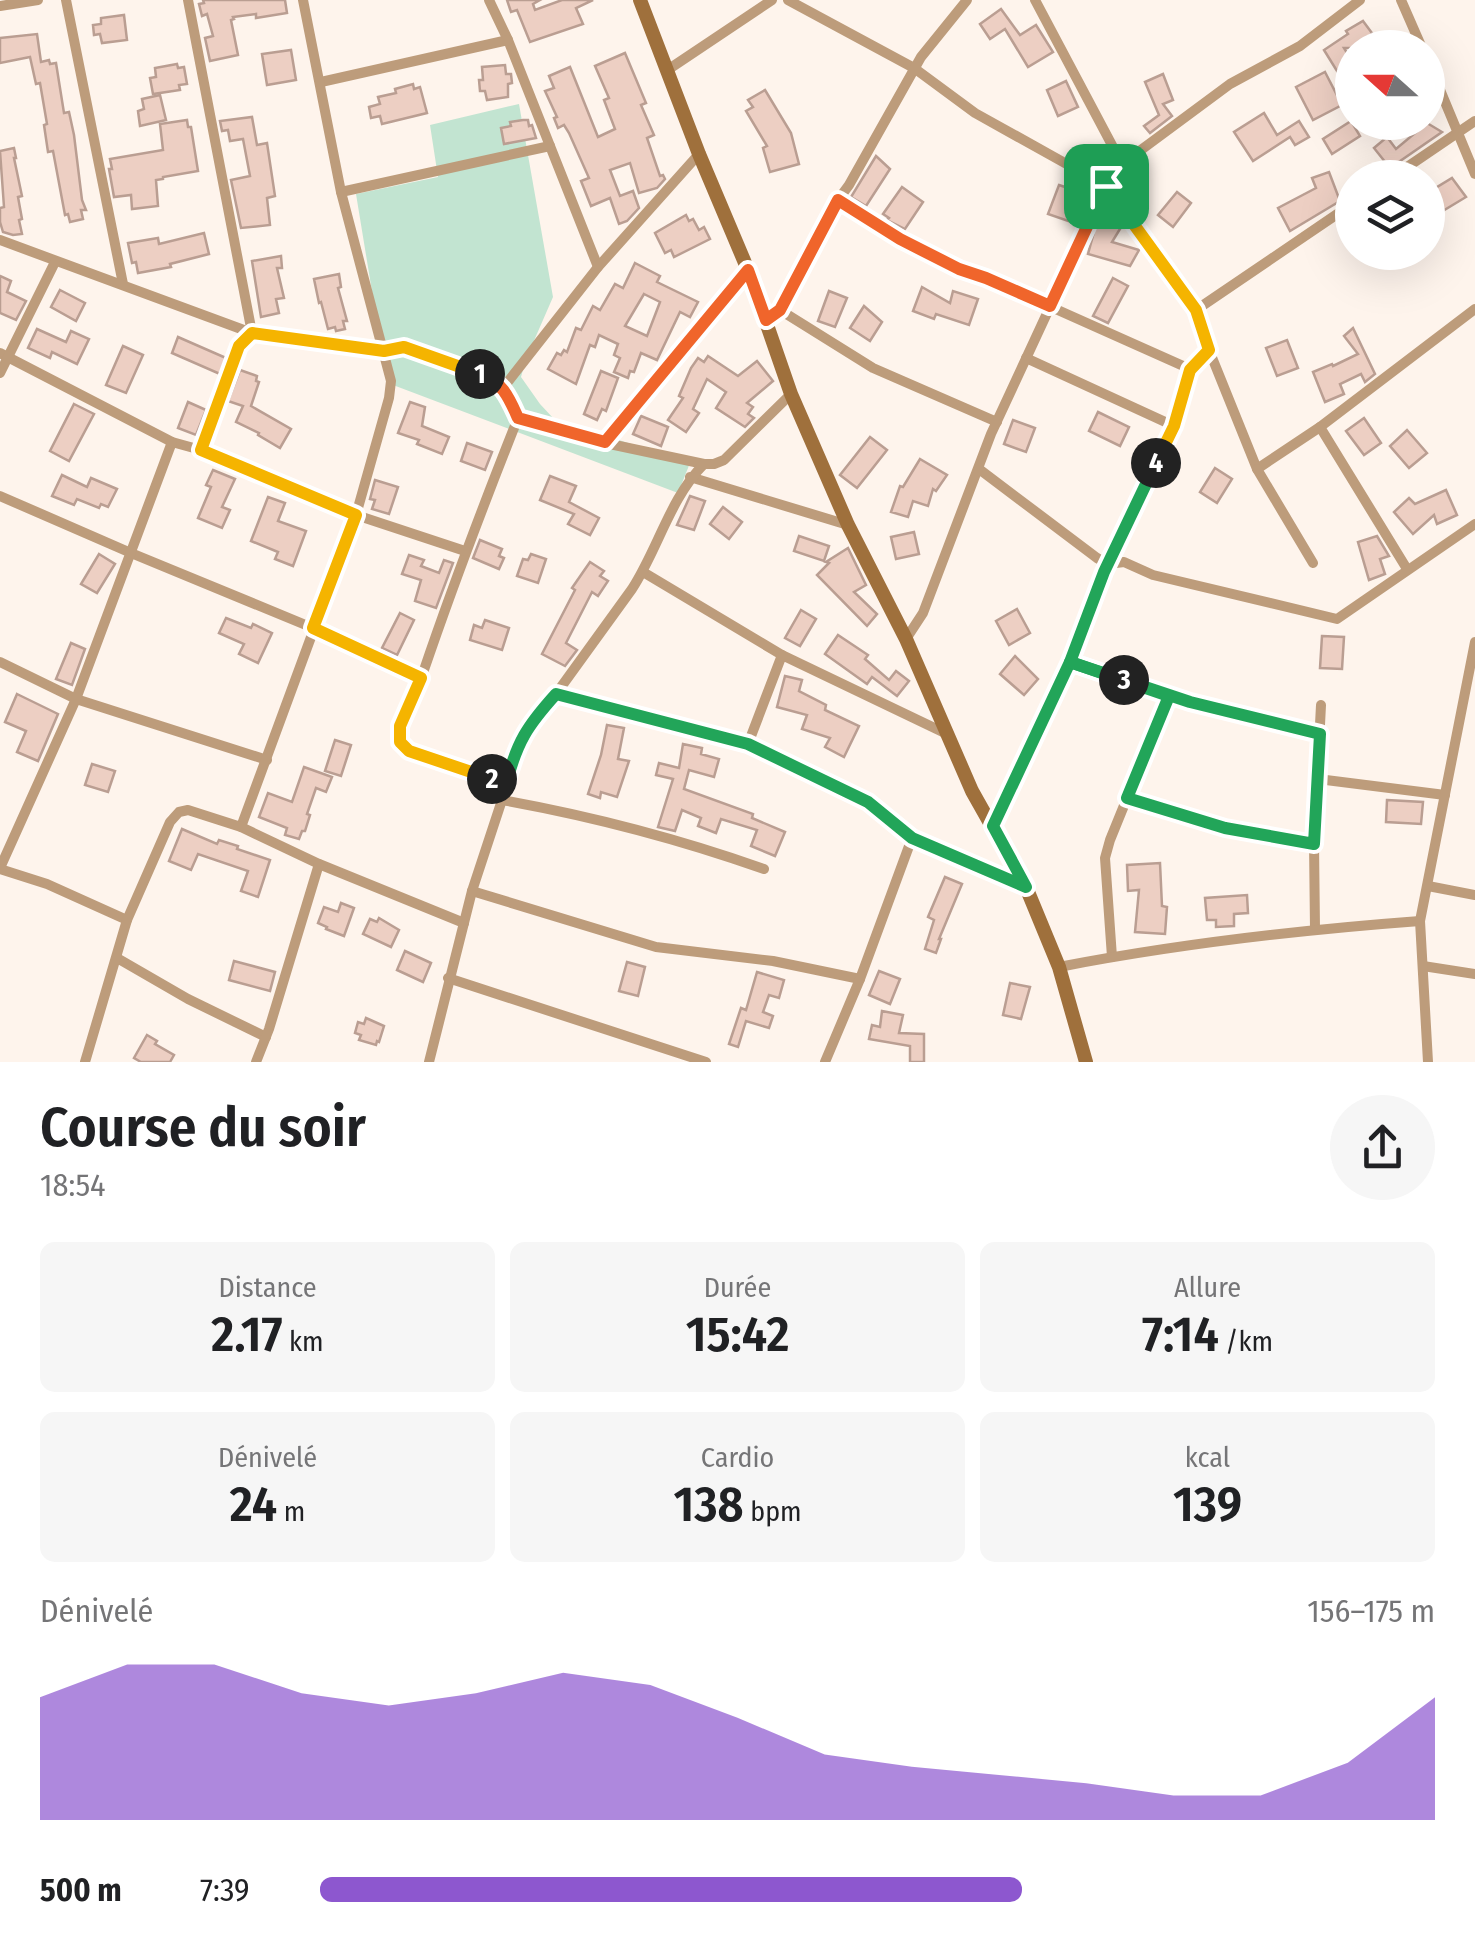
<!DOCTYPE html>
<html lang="fr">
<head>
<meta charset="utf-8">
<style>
  body { margin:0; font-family:"Fira Sans Condensed",sans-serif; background:#f6f6f6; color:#202124; height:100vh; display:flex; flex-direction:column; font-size:38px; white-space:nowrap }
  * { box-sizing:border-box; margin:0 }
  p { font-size:32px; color:#757577 }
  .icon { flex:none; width:55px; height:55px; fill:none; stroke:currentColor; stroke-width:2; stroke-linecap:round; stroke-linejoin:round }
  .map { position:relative; height:1062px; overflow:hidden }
  .details { display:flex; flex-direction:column; background:#fff; flex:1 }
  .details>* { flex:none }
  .needle { width:65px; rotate:291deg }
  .tools { position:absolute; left:1335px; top:30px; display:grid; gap:20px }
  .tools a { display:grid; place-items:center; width:110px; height:110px; border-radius:50%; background:#fff; box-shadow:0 10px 40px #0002; font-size:50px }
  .pin { position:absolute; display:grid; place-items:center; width:85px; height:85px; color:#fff; margin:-42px; border-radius:20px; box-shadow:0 5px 15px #0006 }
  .km { position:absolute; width:50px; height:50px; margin:-25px; border-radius:50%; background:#222; color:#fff; font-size:28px; line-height:50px; text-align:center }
  .round { display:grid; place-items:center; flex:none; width:105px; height:105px; border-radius:52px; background:#f6f6f6 }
  .summary { display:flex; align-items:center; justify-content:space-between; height:170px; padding:0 40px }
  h1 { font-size:55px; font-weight:600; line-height:75px }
  .stats { display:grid; grid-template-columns:repeat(3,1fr); gap:15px; height:170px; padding:10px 40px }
  .stats div { display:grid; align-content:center; border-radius:15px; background:#f6f6f6; text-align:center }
  .stats b { font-size:50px; font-weight:600 }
  .stats small { font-size:28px; font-weight:400 }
  .stats p { font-size:28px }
  .chart { height:280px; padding:20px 40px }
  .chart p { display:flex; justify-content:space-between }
  .chart svg { width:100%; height:180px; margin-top:10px; fill:#8d57cf; opacity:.7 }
  ul { padding:0 40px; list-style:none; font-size:32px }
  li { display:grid; grid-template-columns:160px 120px 1fr; align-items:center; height:75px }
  li i { height:25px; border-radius:12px; background:#8d57cf }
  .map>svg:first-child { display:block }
  .green { fill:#c2e4d1 }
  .building { fill:#edcfc3; stroke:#ba9e92; stroke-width:2.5; fill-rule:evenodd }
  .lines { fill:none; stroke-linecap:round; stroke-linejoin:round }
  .street { stroke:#bd9c7b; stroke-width:10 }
  .secondary { stroke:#9f703c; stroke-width:14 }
  .split-1-casing { stroke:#fff; stroke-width:20 }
  .split-2-casing { stroke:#fff; stroke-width:20 }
  .split-3-casing { stroke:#fff; stroke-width:20 }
  .split-4-casing { stroke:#fff; stroke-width:20 }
  .split-5-casing { stroke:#fff; stroke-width:20 }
  .split-1 { stroke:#f0652b; stroke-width:12 }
  .split-2 { stroke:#f5b400; stroke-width:12 }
  .split-3 { stroke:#22a559; stroke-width:12 }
  .split-4 { stroke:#22a559; stroke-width:12 }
  .split-5 { stroke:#f5b400; stroke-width:12 }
</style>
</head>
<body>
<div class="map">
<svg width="1475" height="1062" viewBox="0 0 1475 1062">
  <rect width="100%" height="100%" fill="#fef4ec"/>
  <path class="green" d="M519,104L553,297L526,359L521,377L540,404L554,419L690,463L678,493L393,385L379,334L356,194L438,177L430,125Z"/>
  <g class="building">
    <path d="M203,0H285L287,13L256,18V14L233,17L234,19L231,20L238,55L210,61L205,38L213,36L207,14L202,16L199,4L204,3Z"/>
    <path d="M507,0H540L533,4L535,10L562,0H593L576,8L583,24L530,42L517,10L511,12Z"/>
    <path d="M1001,9L1020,35L1036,25L1053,52L1028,67L1005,29L990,39L980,24Z"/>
    <path d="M124,15L127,40L102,43L100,34L94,35L93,25L101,24V18Z"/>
    <path d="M1363,21L1380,44L1374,48H1344L1352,61L1337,71L1324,50L1348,34L1346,31Z"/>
    <path d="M37,34L41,62L49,60L50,64L56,63L64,113L69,112L74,135L82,200L86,210H81L83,219L70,222L68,214L65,215L53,151L48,152L44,125L47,124L40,83L36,84L30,57L0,63V38Z"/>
    <path d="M291,50L296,80L267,85L262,54Z"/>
    <path d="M625,53L646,103L641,105L654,135L647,138L660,176L663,175L665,179L657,188L639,193L630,163L610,170L620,196L633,191L639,208L627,221L619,224L610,198L591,206L581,181L589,178L569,133L564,125L558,128L554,118L557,117L545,91L554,88L549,76L570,67L598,137L615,129L604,100L609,98L595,66Z"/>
    <path d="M177,64L178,68L184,67L187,84L179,85L180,90L153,94L150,78L156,77L155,68Z"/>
    <path d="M505,65L506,74H511L512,83L508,84V97L487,100L485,91H480L479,80H483L482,67Z"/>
    <path d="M1325,72L1342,105L1313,120L1296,87Z"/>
    <path d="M1163,74L1173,100L1163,104L1172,116L1150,133L1144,126L1159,115L1145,82Z"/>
    <path d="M1066,81L1078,107L1058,116L1047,90Z"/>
    <path d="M413,84L414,89L420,87L427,113L382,124L380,116L371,118L369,107L380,104L378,97L396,93L395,89Z"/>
    <path d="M765,90L791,133L799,164L770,172L763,148L767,146L746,111L753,107L748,100Z"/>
    <path d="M160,95L166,120L140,126L138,111L144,109L142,99Z"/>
    <path d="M1264,113L1277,135L1299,121L1309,137L1295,145L1290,137L1253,161L1234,132Z"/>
    <path d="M252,117L257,145L267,143L275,196L267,198L270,225L241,228L231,180L250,176L243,139L230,141L228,130L222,131L220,121Z"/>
    <path d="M187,120L188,127H191L198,171L163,177V179L156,180L158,206L132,209L131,195L114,197L109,169H112L110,159L163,150L160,124Z"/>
    <path d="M523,120H528L529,126L532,125L536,138L504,144L501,128L511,126L510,122Z"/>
    <path d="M1351,121L1360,136L1332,154L1323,139Z"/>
    <path d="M1427,123L1442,132L1390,168L1374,148L1387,137L1396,149Z"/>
    <path d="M14,148L16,158H14L22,196L18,197L22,219L19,220L22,234L13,235L3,232L0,222V208L4,207L0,151Z"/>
    <path d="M876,156L890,169L866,206L851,197Z"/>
    <path d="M1329,172L1340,201L1290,231L1278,208L1316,188L1312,178Z"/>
    <path d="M1452,178L1466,197L1441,212L1429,192Z"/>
    <path d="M1059,185L1092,196L1077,224L1048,214Z"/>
    <path d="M902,187L923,202L905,229L887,220L889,218L883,214Z"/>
    <path d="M1177,192L1191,203L1173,227L1158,215Z"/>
    <path d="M1105,209L1118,217L1123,224L1112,242L1139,250L1130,266L1088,254L1094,232Z"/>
    <path d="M686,215L689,221L693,219L699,230L704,227L710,239L674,257L671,250L665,253L655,233Z"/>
    <path d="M204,233L209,254L170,264L171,267L138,273L136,262L132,263L128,243L158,238L159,244Z"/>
    <path d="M281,256L282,268H277L284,298L276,299L279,313L261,317L252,261Z"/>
    <path d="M635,263L660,276L657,282L698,302L690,317L680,312L657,360L641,353L634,372L630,371L628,378L614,372L620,358L614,355L618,344L599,335L595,347L590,345L576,384L548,369L557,353L561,355L564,350L567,352L576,328L581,330L593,306L600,310L615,284L623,288ZM644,294L660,302L647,336L625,326Z"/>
    <path d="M339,274L341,287L338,288L347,321H343L345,329L336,331L335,327L328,329L321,302L319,303L314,279Z"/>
    <path d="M0,276L11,281L7,292L26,301L16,320L0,313Z"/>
    <path d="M1113,278L1128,286L1108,323L1093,316Z"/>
    <path d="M922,287L950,303L953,291L978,299L969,325L936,314L934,319L913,311Z"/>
    <path d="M60,290L85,303L76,321L51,307Z"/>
    <path d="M829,291L847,298L835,327L818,321Z"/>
    <path d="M864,306L882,322L870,341L850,328Z"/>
    <path d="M1353,328L1375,374L1365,382L1361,374L1340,384L1344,394L1325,402L1313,372L1332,364L1333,366L1358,354L1344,336Z"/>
    <path d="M37,329L66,342L71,331L89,339L77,364L52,352L50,358L28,348Z"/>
    <path d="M178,337L226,358L220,374L172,353Z"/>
    <path d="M1287,340L1298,368L1277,376L1266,348Z"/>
    <path d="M123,346L143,355L126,393L106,385Z"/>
    <path d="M708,356L738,376L757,361L773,381L747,403L753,407L748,414L754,418L745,427L716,408L726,392L707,379L693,409L699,413L686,432L668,420L683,398L679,396L691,368L698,358L704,362Z"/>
    <path d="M240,370L257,376L256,381L259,382L251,406L291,429L280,448L258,435L259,433L236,422L243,406L228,401Z"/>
    <path d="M601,371L618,378L606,411L602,409L597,420L584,414Z"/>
    <path d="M188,402L206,410L196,435L178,428Z"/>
    <path d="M410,402L425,407L422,426L449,437L442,454L417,444L419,440L398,433Z"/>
    <path d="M74,404L94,414L69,461L50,451Z"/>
    <path d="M1098,412L1129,427L1120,446L1089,431Z"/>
    <path d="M641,416L668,427L661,446L633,434Z"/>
    <path d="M1364,418L1381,443L1364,455L1346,431Z"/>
    <path d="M1013,420L1035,428L1026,452L1004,444Z"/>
    <path d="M1407,430L1427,453L1409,468L1390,446Z"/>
    <path d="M870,437L887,450L857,488L840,475Z"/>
    <path d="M467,443L492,452L485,470L461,461Z"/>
    <path d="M920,459L947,475L936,491L933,489L928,506L913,501L908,517L891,512L900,486L903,487Z"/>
    <path d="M1215,468L1232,479L1217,503L1200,492Z"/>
    <path d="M213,470L235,479L222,507L230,510L222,528L198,518L211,487L206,485Z"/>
    <path d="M62,475L87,487L91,478L117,489L108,507L101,504L99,508L77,499L74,505L52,496Z"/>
    <path d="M550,476L576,486L569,502L599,518L590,535L568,524L574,514L540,500Z"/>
    <path d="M375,480L398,487L389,514L372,509L375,500L370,499Z"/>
    <path d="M1446,490L1457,515L1437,524L1434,515L1413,534L1394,512L1409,498L1415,504Z"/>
    <path d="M690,496L705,501L694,530L677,525Z"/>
    <path d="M268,497L285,503L278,521L306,531L293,566L275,559L278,552L251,541Z"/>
    <path d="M723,507L742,522L729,539L710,524Z"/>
    <path d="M914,532L919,554L896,559L891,537Z"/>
    <path d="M799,536L829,546L824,561L794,551Z"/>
    <path d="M1377,536L1389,556L1380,559L1385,574L1369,580L1358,542Z"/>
    <path d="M480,540L502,549L499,556L504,558L499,569L473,558Z"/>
    <path d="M848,548L866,585L854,592L877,614L867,626L817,575L829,563L826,562Z"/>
    <path d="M99,554L115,564L97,593L81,584Z"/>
    <path d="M531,554L546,559L538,583L517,576L523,559L528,560Z"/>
    <path d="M409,555L424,560L421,566L439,573L444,560L453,563L436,608L415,601L421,580L402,574Z"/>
    <path d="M590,562L604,571L600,576L608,581L598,596L592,592L566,643L577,650L565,666L542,654L575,590L572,588Z"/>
    <path d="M1017,609L1030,633L1009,645L996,621Z"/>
    <path d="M801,610L816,619L800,646L785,638Z"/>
    <path d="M400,613L414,620L397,655L382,648Z"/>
    <path d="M226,618L251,628L253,624L272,633L258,663L239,654L244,644L219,633Z"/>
    <path d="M485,620L509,628L502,650L470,640L474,625L482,628Z"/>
    <path d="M838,635L868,655L865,659L889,680L896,671L909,681L897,696L872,677L867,684L825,654Z"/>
    <path d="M1322,636L1344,637L1342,669L1320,668Z"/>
    <path d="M71,643L85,649L72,685L56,679Z"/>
    <path d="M1015,656L1038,679L1024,695L1000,674Z"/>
    <path d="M785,676L802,680L799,691L826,705L825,710L859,726L844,757L825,747L830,738L802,729L807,715L777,707Z"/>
    <path d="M17,694L58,714L38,761L17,752L26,731L5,722Z"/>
    <path d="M607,725L624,728L618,759L629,761L617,797L601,792L600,798L588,794L601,755Z"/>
    <path d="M335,740L351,745L341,776L325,771Z"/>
    <path d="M683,744L702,748L701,754L719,759L714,777L689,770L684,789L753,814L752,818L785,832L775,856L751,846L757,830L721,819L716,833L698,826L701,818L682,810L675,831L658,827L673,779L656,775L659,763L679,768Z"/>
    <path d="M92,764L115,771L108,792L85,785Z"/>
    <path d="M304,767L332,777L326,792L316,788L307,814L310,815L305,831H302L299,839L285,835L287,828L259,817L268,793L292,802Z"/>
    <path d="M1387,800L1423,802L1421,824L1386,822Z"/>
    <path d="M182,829L217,844L219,840L238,846L237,849L270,860L258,897L241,891L248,871L198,854L191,870L169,861Z"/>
    <path d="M1160,863L1162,906L1167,907L1165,934L1135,932L1139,890L1128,891L1127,865Z"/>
    <path d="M945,877L962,884L939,939H941L936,953L925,949L934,920L928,917Z"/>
    <path d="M1247,895L1248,913L1234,914V926L1216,927V920H1207L1205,898Z"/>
    <path d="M341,903L354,908L344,936L326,929L327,927L318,923L324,907L338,912Z"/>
    <path d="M379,918L399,930L391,947L363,934L370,919L377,922Z"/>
    <path d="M405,951L431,963L423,982L397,970Z"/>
    <path d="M234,961L275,972L270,991L229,980Z"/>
    <path d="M627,962L645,967L638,996L619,991Z"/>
    <path d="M879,971L900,979L890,1004L869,995Z"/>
    <path d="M757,972L784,980L779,998L769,995L763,1012L773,1016L769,1028L746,1021L738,1047L729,1044L741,1008L746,1010Z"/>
    <path d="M1010,983L1030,987L1021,1019L1003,1015Z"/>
    <path d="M882,1011L903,1015L899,1033L924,1034V1062H910V1046L869,1039L872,1025L880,1027Z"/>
    <path d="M366,1018L384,1026L379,1042L377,1041L376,1045L359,1040L361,1035L355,1033L358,1022L364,1024Z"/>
    <path d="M147,1035L157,1041L155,1044L174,1055L170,1062H141L134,1058Z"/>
  </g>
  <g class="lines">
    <g class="street">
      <path d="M66,0L123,284"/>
      <path d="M188,0L252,333L239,347L201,450"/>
      <path d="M489,0L508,40L598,267"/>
      <path d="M788,0L914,68L975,113L1106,186L1196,310L1209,350L1257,469L1320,427L1475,309"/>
      <path d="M1035,0L1122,164"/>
      <path d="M1401,0L1422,48"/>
      <path d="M0,6L38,0"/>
      <path d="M1428,61L1475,174"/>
      <path d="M666,71L772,0"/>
      <path d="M321,82L508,40"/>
      <path d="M1391,178L1475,121"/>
      <path d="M341,192L550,146"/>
      <path d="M838,200C886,230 933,260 986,278L1190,369L1209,350"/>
      <path d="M0,240L252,333L384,351L404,347L492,378L503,388L518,418C485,501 453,585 424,670C415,694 400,716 400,742L409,751L506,784"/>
      <path d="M780,310L838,200L849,185L921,57L967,0"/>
      <path d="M1196,310L1352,204"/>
      <path d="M766,320L780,310L873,368L997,422"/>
      <path d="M0,353L172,442L201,450L356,515L465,551"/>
      <path d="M1026,358L1174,426L1190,369"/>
      <path d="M0,373L55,262"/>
      <path d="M503,388L598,267L699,154"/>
      <path d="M518,418L605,443L704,464"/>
      <path d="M1320,427L1407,569"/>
      <path d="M605,443L748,270"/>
      <path d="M979,469L1097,558L1108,564L1124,562L1153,575L1337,619L1475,524"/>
      <path d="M1257,469L1313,563"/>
      <path d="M690,477L848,525"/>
      <path d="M0,496L131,553L313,628L421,679"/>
      <path d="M643,572L782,655"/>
      <path d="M906,639L923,613L991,434L1106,186L1122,164L1230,84L1300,46L1360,0"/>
      <path d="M0,662L76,699L267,760"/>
      <path d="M1070,662L1190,702L1321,734"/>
      <path d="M556,694L748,744L868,802L912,838L1026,887"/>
      <path d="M748,744L782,655L947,734"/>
      <path d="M1318,779L1445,795"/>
      <path d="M1127,798L1225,828L1314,843"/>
      <path d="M502,800C591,816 679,839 764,869"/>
      <path d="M993,826L1070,662L1104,572L1174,426"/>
      <path d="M241,827L356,515L389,398L391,381L341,192L303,0"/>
      <path d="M0,868L76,699L172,442"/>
      <path d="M0,869L47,884L127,920"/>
      <path d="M1428,886L1475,895"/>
      <path d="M472,891L656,947L773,961L860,979"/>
      <path d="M1315,929L1314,843L1321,705"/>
      <path d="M1112,957L1105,858L1110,840L1169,695"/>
      <path d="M117,958L188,999L266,1037"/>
      <path d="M1423,966L1475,974"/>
      <path d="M1059,967C1178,944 1299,930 1420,921"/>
      <path d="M448,978L706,1062"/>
      <path d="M85,1062L127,920L170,822L179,812L188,810L241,827L319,864L464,923"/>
      <path d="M256,1062L269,1029L319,864"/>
      <path d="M429,1062L472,891L502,800L512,758L528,724L556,694L632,589C658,549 670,498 704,464H714L724,460L791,394"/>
      <path d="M825,1062L860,979L912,838"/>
      <path d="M1428,1062L1420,921L1475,642"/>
    </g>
    <path class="secondary" d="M640,0L699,154L748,270L791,394L848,525L906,639L972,791L1026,887L1059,967L1086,1062"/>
  </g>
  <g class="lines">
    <g class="split-1-casing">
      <path id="split-1" d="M480,374C503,382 509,398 518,418L605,442L748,270L766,320L780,310L838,200L900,239L959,269L986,278L1050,306L1106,186"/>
    </g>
    <g class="split-2-casing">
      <path id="split-2" d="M480,374L404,347L384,351L252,333L239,346L201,450L356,515L313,628L421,678L400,726V742L409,751L492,779"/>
    </g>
    <g class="split-3-casing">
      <path id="split-3" d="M492,779L506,784C517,742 527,726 556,694L748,744L868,802L912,838L1026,887L993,826L1070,662L1124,680"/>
    </g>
    <g class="split-4-casing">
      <path id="split-4" d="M1124,680L1190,702L1320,734L1314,844L1225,828L1127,798L1169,696L1070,662L1104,572L1156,463"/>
    </g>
    <g class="split-5-casing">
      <path id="split-5" d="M1106,186L1196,310L1209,350L1190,370L1174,426L1156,463"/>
    </g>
    <use href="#split-1" class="split-1"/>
    <use href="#split-2" class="split-2"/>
    <use href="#split-3" class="split-3"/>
    <use href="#split-4" class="split-4"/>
    <use href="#split-5" class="split-5"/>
  </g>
</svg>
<div class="tools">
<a><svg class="needle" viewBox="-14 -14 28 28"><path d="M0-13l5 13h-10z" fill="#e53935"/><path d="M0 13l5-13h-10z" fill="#757577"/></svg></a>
<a><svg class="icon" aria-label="layers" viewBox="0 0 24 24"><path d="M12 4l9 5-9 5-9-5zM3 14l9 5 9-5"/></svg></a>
</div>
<div class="pin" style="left:1106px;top:186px;background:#1e9e55"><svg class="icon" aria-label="arrive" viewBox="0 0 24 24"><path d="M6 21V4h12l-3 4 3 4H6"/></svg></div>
<b class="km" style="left:480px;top:374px">1</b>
<b class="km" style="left:492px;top:779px">2</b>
<b class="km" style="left:1124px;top:680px">3</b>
<b class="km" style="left:1156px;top:463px">4</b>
</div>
<section class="details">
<div class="summary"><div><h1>Course du soir</h1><p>18:54</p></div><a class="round"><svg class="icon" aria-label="share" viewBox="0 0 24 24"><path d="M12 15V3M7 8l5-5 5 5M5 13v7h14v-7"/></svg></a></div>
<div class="stats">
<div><p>Distance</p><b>2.17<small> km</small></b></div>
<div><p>Durée</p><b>15:42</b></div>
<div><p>Allure</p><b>7:14<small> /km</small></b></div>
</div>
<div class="stats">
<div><p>Dénivelé</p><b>24<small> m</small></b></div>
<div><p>Cardio</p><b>138<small> bpm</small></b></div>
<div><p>kcal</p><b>139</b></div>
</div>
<div class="chart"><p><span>Dénivelé</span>156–175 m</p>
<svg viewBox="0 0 160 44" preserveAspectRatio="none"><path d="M0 44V14L10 6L20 6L30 13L40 16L50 13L60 8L70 11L80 19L90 28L100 31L110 33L120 35L130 38L140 38L150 30L160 14V44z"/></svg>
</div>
<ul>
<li><b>500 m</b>7:39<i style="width:63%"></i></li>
</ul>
</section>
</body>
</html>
